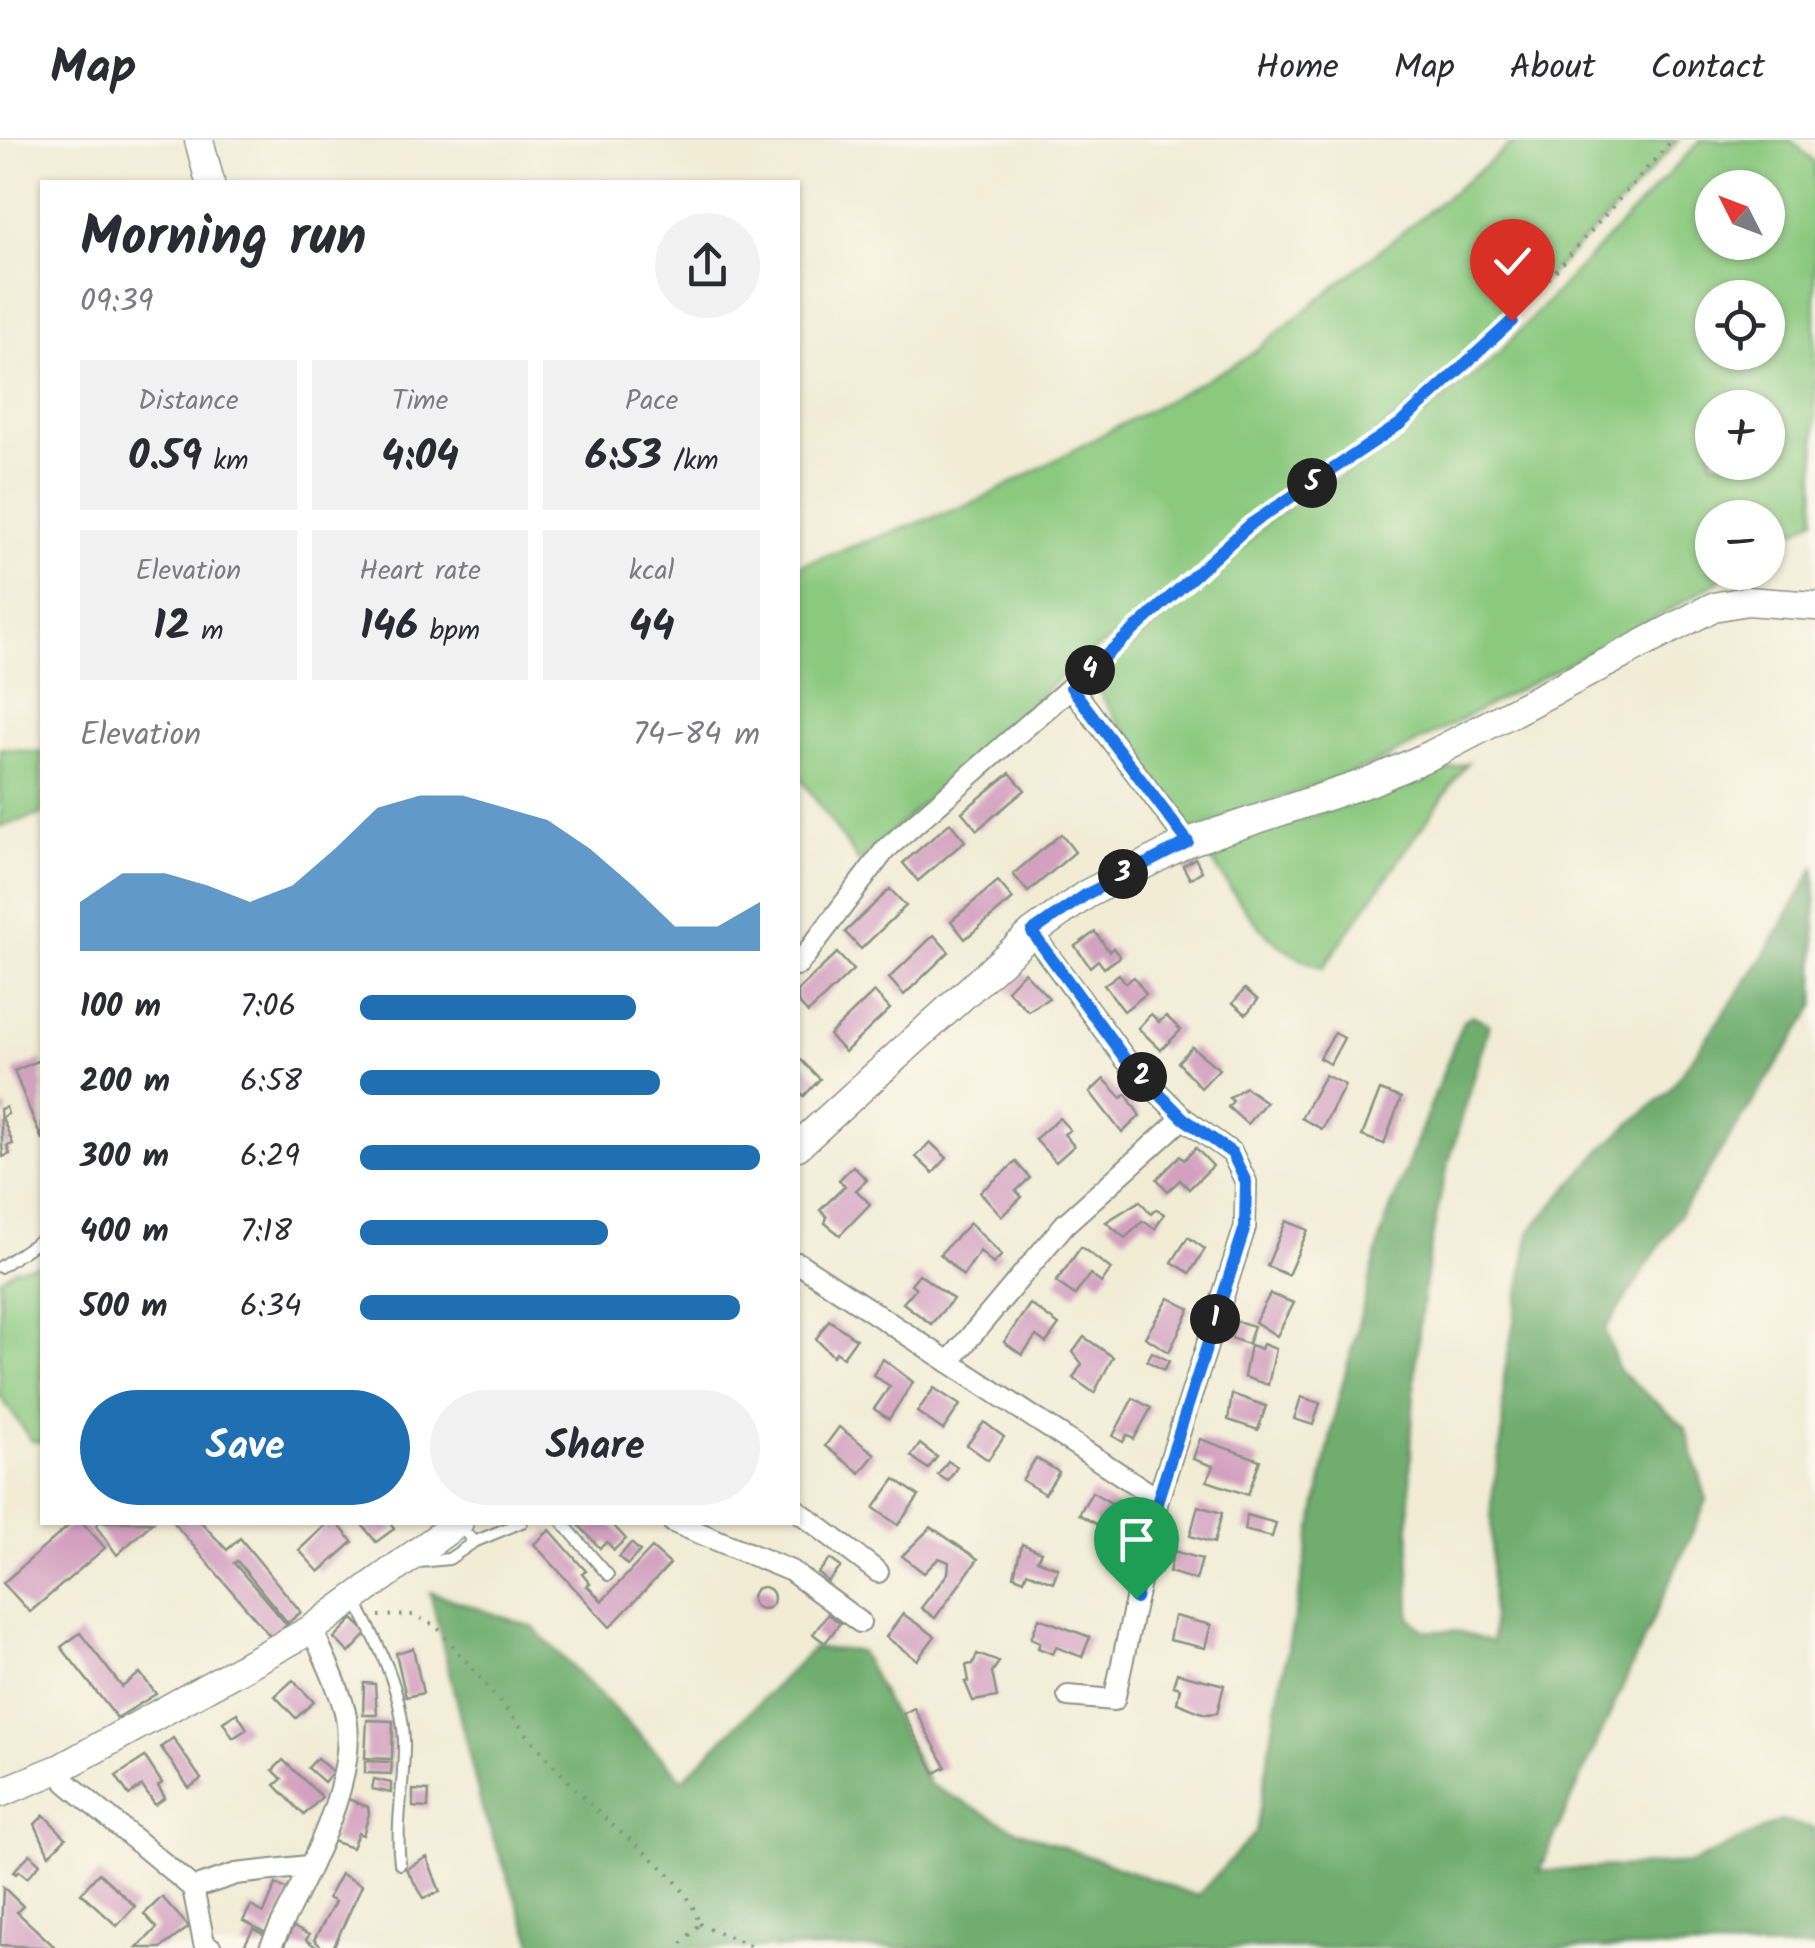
<!DOCTYPE html>
<html lang="en">
<head>
<meta charset="utf-8">
<style>
  body { margin:0; font-family:Kalam,sans-serif; background:#f2f2f3; color:#2b2b33; height:100vh; display:flex; flex-direction:column; font-size:38px; white-space:nowrap }
  * { box-sizing:border-box; margin:0 }
  p { font-size:32px; color:#7c7c81 }
  .icon { flex:none; width:55px; height:55px; fill:none; stroke:currentColor; stroke-width:2; stroke-linecap:round; stroke-linejoin:round }
  .map { position:relative; flex:1; overflow:hidden }
  .sheet { position:absolute; left:40px; top:40px; width:760px; height:1345px; display:flex; flex-direction:column; background:#fff; border-radius:0px; box-shadow:0 2px 8px #0004 }
  .sheet>* { flex:none }
  .needle { width:65px; rotate:312deg }
  .controls { position:absolute; left:1695px; top:30px; display:grid; gap:20px }
  .controls a { display:grid; place-items:center; width:90px; height:90px; border-radius:50%; background:#fff; box-shadow:0 2px 8px #0004; font-size:50px }
  .pin { position:absolute; display:grid; place-items:center; width:85px; height:85px; color:#fff; margin:-102px -42px; border-radius:50% 50% 50% 0; rotate:-45deg; box-shadow:0 0 10px #0007 }
  .pin .icon { rotate:45deg }
  .km { position:absolute; width:50px; height:50px; margin:-25px; border-radius:50%; background:#222; color:#fff; font-size:28px; line-height:50px; text-align:center }
  .round { display:grid; place-items:center; flex:none; width:105px; height:105px; border-radius:52px; background:#f2f2f3 }
  .headline { display:flex; align-items:center; justify-content:space-between; height:170px; padding:0 40px }
  h1 { font-size:55px; font-weight:800; line-height:75px }
  .figures { display:grid; grid-template-columns:repeat(3,1fr); gap:15px; height:170px; padding:10px 40px }
  .figures div { display:grid; align-content:center; border-radius:0px; background:#f2f2f3; text-align:center }
  .figures b { font-size:42px; font-weight:800 }
  .figures small { font-size:28px; font-weight:400 }
  .figures p { font-size:28px }
  .chart { height:280px; padding:20px 40px }
  .chart p { display:flex; justify-content:space-between }
  .chart svg { width:100%; height:180px; margin-top:10px; fill:#1f6fb2; opacity:.7 }
  .action { display:flex; gap:20px; margin-top:auto; padding:20px 40px }
  .action a { flex:1; height:115px; border-radius:60px; background:#1f6fb2; color:#fff; font-size:40px; font-weight:800; line-height:115px; text-align:center }
  .action a+a { background:#f2f2f3; color:#2b2b33 }
  ul { padding:0 40px; list-style:none; font-size:32px }
  li { display:grid; grid-template-columns:160px 120px 1fr; align-items:center; height:75px }
  li i { height:25px; border-radius:12px; background:#1f6fb2 }
  header { display:flex; align-items:center; gap:60px; box-sizing:border-box; height:140px; padding:0 50px; background:#fff; border-bottom:2px solid #e1e1e2 }
  header strong { font-size:48px }
  nav { display:flex; gap:55px; margin-inline-start:auto; font-size:35px }
  .map>svg:first-child { display:block }
  .green { fill:#8bc97f; stroke:#55835a; stroke-width:2.5; fill-rule:evenodd }
  .forest { fill:#70ad6e; stroke:#487551; stroke-width:2.5 }
  .building { fill:#d3a0c0 }
  .lines { fill:none; stroke-linecap:round; stroke-linejoin:round }
  .lane-casing { stroke:#889484; stroke-width:14 }
  .street-casing { stroke:#889484; stroke-width:24 }
  .secondary-casing { stroke:#889484; stroke-width:31 }
  .path { stroke:#889484; stroke-width:4; stroke-dasharray:2.5 8; stroke-linecap:butt }
  .lane { stroke:#fff; stroke-width:10 }
  .street { stroke:#fff; stroke-width:20 }
  .secondary { stroke:#fff; stroke-width:28 }
  .route-casing { stroke:#fff; stroke-width:20 }
  .route { stroke:#1a73e8; stroke-width:12 }
</style>
</head>
<body>
<header>
<strong>Map</strong>
<nav><a>Home</a><a>Map</a><a>About</a><a>Contact</a></nav>
</header>
<div class="map">
<svg width="1815" height="1808" viewBox="0 0 1815 1808">
  <rect width="100%" height="100%" fill="#fbf7ec"/>
  <filter id="ink" filterUnits="userSpaceOnUse"><feTurbulence type="fractalNoise" baseFrequency=".01" numOctaves="2"/><feDisplacementMap in="SourceGraphic" scale="20" xChannelSelector="R" yChannelSelector="G"/><feConvolveMatrix kernelMatrix="1 2 1 2 8 2 1 2 1" color-interpolation-filters="sRGB"/></filter>
  <filter id="wash" filterUnits="userSpaceOnUse"><feTurbulence type="fractalNoise" baseFrequency=".0048" numOctaves="4" result="noise"/><feDisplacementMap in="SourceGraphic" scale="40" xChannelSelector="R" yChannelSelector="G"/><feGaussianBlur stdDeviation="2.25" result="paint"/><feColorMatrix in="noise" values="0 0 0 0 0 0 0 0 0 0 0 0 0 0 0 0 0 1.4 0 .05"/><feComposite in="paint" operator="in"/></filter>
  <g filter="url(#wash)">
    <rect width="100%" height="100%" fill="#f2ecd5"/>
    <g class="green">
      <path d="M1517,0H1678L1624,61L1441,243L1346,319L1258,377L1170,461L1079,520L859,722L798,634V426L976,362L1246,218Z"/>
      <path d="M1701,0H1791L1815,23V378L1768,409V378H1712V432L1731,433L1670,470L1382,621L1190,692L1091,540L1220,431L1272,378L1367,320L1488,224ZM1712,48H1768V102H1712ZM1712,158H1768V212H1712ZM1712,268H1768V322H1712Z"/>
      <path d="M0,608L42,613V674L0,687Z"/>
      <path d="M1467,623L1323,828C1262,807 1241,762 1206,712Z"/>
      <path d="M42,1123V1302L32,1301L0,1256V1139L15,1129Z"/>
    </g>
    <path class="forest" d="M1815,728V866L1605,1190L1619,1231L1685,1287L1707,1360L1539,1731L1692,1723L1780,1681L1815,1688V1808H535L482,1669L430,1452L533,1487L683,1639L813,1508L860,1511L929,1644L1017,1690L1197,1756L1256,1692L1279,1552L1337,1265L1384,1086L1463,881L1472,875L1489,884C1476,938 1456,991 1443,1045C1410,1187 1408,1333 1410,1477C1429,1498 1429,1489 1453,1491C1465,1492 1480,1499 1492,1503L1491,1363L1502,1298L1504,1237L1530,1091L1603,1008L1669,951L1764,816Z"/>
    <g id="blocks">
      <g class="building">
        <path d="M1010,633L1025,650L977,690L962,672Z"/>
        <path d="M950,683L965,701L918,741L903,723Z"/>
        <path d="M1061,694L1075,712L1028,752L1013,734Z"/>
        <path d="M1195,718L1202,731L1190,739L1183,726Z"/>
        <path d="M998,741L1013,759L965,799L951,781Z"/>
        <path d="M890,749L906,766L861,809L845,792Z"/>
        <path d="M1095,792L1109,811L1113,808L1120,817L1104,828L1098,820L1090,827L1075,806Z"/>
        <path d="M934,795L949,812L904,855L889,838Z"/>
        <path d="M837,813L853,830L808,873L798,862V850Z"/>
        <path d="M1024,832L1049,858L1028,871L1007,850Z"/>
        <path d="M1119,834L1126,843L1134,837L1146,854L1124,871L1104,845Z"/>
        <path d="M1245,849L1258,860L1246,874L1233,863Z"/>
        <path d="M874,852L890,869L845,912L829,895Z"/>
        <path d="M1151,874L1159,882L1166,876L1181,890L1161,910L1138,888Z"/>
        <path d="M1335,893L1344,898L1330,924L1319,918Z"/>
        <path d="M1192,907L1219,929L1201,948L1178,922Z"/>
        <path d="M798,917L820,939L804,956L798,950Z"/>
        <path d="M42,919V1000L14,931Z"/>
        <path d="M1325,935L1345,945L1322,989L1301,978Z"/>
        <path d="M1104,939L1122,958L1126,954L1140,976L1122,993L1090,952Z"/>
        <path d="M1245,947L1266,962L1247,984L1228,967L1233,961L1229,958Z"/>
        <path d="M1380,950L1401,958L1384,1004L1362,996Z"/>
        <path d="M6,967L8,974L2,977L13,1004L7,1006L10,1014L3,1017L0,969Z"/>
        <path d="M1059,978L1070,990L1064,994L1074,1006L1056,1022L1035,999Z"/>
        <path d="M930,1002L947,1018L933,1033L916,1017Z"/>
        <path d="M1196,1008L1213,1026L1189,1049L1180,1040L1168,1051L1157,1039L1180,1016L1184,1020Z"/>
        <path d="M1016,1022L1030,1038L1016,1051L1022,1057L1002,1076L980,1052Z"/>
        <path d="M853,1026L867,1040L856,1050L870,1064L840,1095L825,1083L827,1077L820,1070L845,1046L839,1040Z"/>
        <path d="M1140,1061L1151,1074L1156,1069L1164,1074L1155,1089L1143,1081L1125,1098L1106,1082Z"/>
        <path d="M1286,1081L1308,1090L1288,1135L1267,1126Z"/>
        <path d="M970,1083L1002,1115L993,1124L980,1111L963,1136L940,1114Z"/>
        <path d="M1188,1097L1205,1109L1190,1133L1172,1122Z"/>
        <path d="M1081,1107L1111,1129L1101,1143L1090,1134L1075,1155L1056,1142Z"/>
        <path d="M919,1134L953,1159L931,1184L903,1163L916,1148L911,1144Z"/>
        <path d="M1270,1154L1294,1163L1277,1196L1255,1182Z"/>
        <path d="M1169,1158L1190,1169L1169,1212L1145,1197Z"/>
        <path d="M1030,1164L1059,1185L1046,1203L1036,1196L1022,1215L1004,1202Z"/>
        <path d="M829,1180L856,1199L843,1217L836,1212L833,1216L816,1199Z"/>
        <path d="M1237,1181L1254,1186L1248,1204L1231,1198Z"/>
        <path d="M1084,1197L1113,1217L1094,1253L1073,1238L1082,1224L1073,1212Z"/>
        <path d="M1263,1204L1276,1209L1268,1245L1244,1237L1250,1205L1261,1209Z"/>
        <path d="M1152,1212L1169,1221L1164,1230L1147,1221Z"/>
        <path d="M883,1219L913,1242L889,1279L874,1269L890,1246L873,1235Z"/>
        <path d="M934,1248L960,1265L943,1290L917,1272Z"/>
        <path d="M1232,1254L1266,1266L1258,1290L1228,1280Z"/>
        <path d="M1301,1257L1320,1263L1313,1285L1294,1279Z"/>
        <path d="M1133,1258L1151,1268L1134,1299L1127,1295L1123,1302L1113,1296Z"/>
        <path d="M984,1282L1004,1297L988,1320L967,1305Z"/>
        <path d="M839,1287L875,1314L860,1333L825,1306Z"/>
        <path d="M1200,1299L1260,1320L1248,1355L1207,1341L1213,1326L1193,1319Z"/>
        <path d="M920,1304L937,1317L928,1329L911,1316Z"/>
        <path d="M1036,1318L1059,1332L1045,1354L1022,1340Z"/>
        <path d="M948,1321L957,1327L948,1341L938,1335Z"/>
        <path d="M895,1339L919,1356L898,1385L874,1368Z"/>
        <path d="M1092,1352L1125,1371L1112,1393L1079,1374Z"/>
        <path d="M1198,1366L1222,1373L1214,1403L1190,1396Z"/>
        <path d="M1247,1375L1276,1383L1272,1397L1244,1390Z"/>
        <path d="M73,1382H82L105,1408L30,1472L3,1443Z"/>
        <path d="M99,1382H153L117,1415L96,1386Z"/>
        <path d="M173,1382H201L227,1410L240,1398L301,1472L288,1483L237,1421L234,1423L287,1485L271,1497Z"/>
        <path d="M329,1382H336L353,1402L319,1432L299,1410Z"/>
        <path d="M360,1382H389L394,1389L376,1402Z"/>
        <path d="M576,1382H610L626,1399L614,1410L607,1402L600,1408Z"/>
        <path d="M931,1387L978,1419L935,1478L921,1468L948,1433L949,1422L939,1418L924,1433L902,1416Z"/>
        <path d="M550,1390L586,1431L582,1434L590,1444L587,1446L602,1461L652,1408L670,1424L610,1487L534,1404Z"/>
        <path d="M631,1403L640,1411L627,1425L619,1417Z"/>
        <path d="M1022,1404L1041,1412L1037,1420L1058,1428L1053,1442L1027,1432L1024,1440L1014,1436Z"/>
        <path d="M1174,1411L1202,1419L1196,1440L1169,1432Z"/>
        <path d="M830,1419L841,1427L828,1442L818,1433Z"/>
        <circle cx="763" cy="1458" r="11"/>
        <path d="M828,1474L840,1483L825,1503L813,1494Z"/>
        <path d="M903,1474L935,1496L917,1520L886,1497Z"/>
        <path d="M1174,1476L1211,1485L1205,1508L1169,1500Z"/>
        <path d="M1039,1478L1090,1497L1082,1517L1056,1507L1053,1514L1038,1508L1040,1502L1031,1498Z"/>
        <path d="M353,1479L368,1493L349,1513L334,1498Z"/>
        <path d="M80,1493L122,1547L140,1533L156,1554L117,1578L61,1507Z"/>
        <path d="M413,1508L423,1553L406,1557L396,1513Z"/>
        <path d="M977,1514L999,1522L992,1532L997,1557L973,1561L965,1542L969,1541L966,1525L973,1524Z"/>
        <path d="M1177,1533L1224,1545L1217,1573L1205,1574L1177,1563L1180,1548L1173,1546Z"/>
        <path d="M293,1540L314,1562L296,1578L275,1556Z"/>
        <path d="M364,1543L375,1544L377,1575H363Z"/>
        <path d="M914,1568L946,1627L935,1633L903,1574Z"/>
        <path d="M237,1573L247,1589L233,1598L223,1582Z"/>
        <path d="M367,1580L393,1581L392,1619L365,1618Z"/>
        <path d="M173,1598L201,1639L189,1648L161,1607Z"/>
        <path d="M145,1617L162,1643L158,1646L165,1658L155,1665L142,1646L129,1655L116,1636Z"/>
        <path d="M317,1618L333,1632L324,1642L308,1628Z"/>
        <path d="M283,1620L322,1657L304,1675L275,1645L282,1639L273,1630Z"/>
        <path d="M365,1621L392,1622L391,1634L365,1633Z"/>
        <path d="M374,1639L391,1643V1653L372,1649Z"/>
        <path d="M413,1650L429,1651L428,1668L413,1667Z"/>
        <path d="M348,1659L368,1667L369,1674L363,1695L358,1693L352,1708L332,1701Z"/>
        <path d="M44,1675L66,1698L49,1715L35,1684Z"/>
        <path d="M30,1714L40,1724L27,1738L19,1731L16,1734L13,1732Z"/>
        <path d="M427,1717L440,1752L424,1758L406,1729Z"/>
        <path d="M99,1733L135,1766L117,1786L81,1753Z"/>
        <path d="M341,1734L362,1745L333,1808H323L314,1800L335,1762L328,1758Z"/>
        <path d="M276,1744L292,1752L270,1795L243,1781L251,1766L264,1773Z"/>
        <path d="M3,1747L23,1766L17,1772L56,1808L0,1805Z"/>
        <path d="M162,1757L189,1787L161,1808H137L157,1788L144,1774Z"/>
        <path d="M293,1787L309,1795L306,1800L318,1808H283Z"/>
        <path d="M253,1789L268,1797L263,1808H243Z"/>
      </g>
    </g>
  </g>
  <g filter="url(#ink)">
    <use href="#blocks" fill-opacity="0" stroke="#889484" stroke-width="2.5"/>
    <g class="lines">
      <g class="lane-casing">
        <g id="lane">
          <path d="M0,1127L42,1099"/>
          <path d="M562,1382L608,1435"/>
          <path d="M458,1384L474,1402L522,1382"/>
          <path d="M419,1422L449,1419L474,1402"/>
          <path d="M355,1460C378,1503 402,1550 404,1600C405,1641 395,1683 400,1724"/>
        </g>
      </g>
      <g class="street-casing">
        <g id="street">
          <path d="M1032,793L1126,920L1183,978L1232,1013L1246,1042L1245,1087L1158,1359L1114,1560L1068,1556"/>
          <path d="M798,825L885,710L1071,547L1188,702"/>
          <path d="M798,1123L1158,1359"/>
          <path d="M949,1222L1065,1084L1183,978"/>
          <path d="M798,1371L878,1432"/>
          <path d="M673,1382L791,1431L860,1482"/>
          <path d="M61,1628L66,1642L193,1748"/>
          <path d="M211,1808L204,1803L193,1748L236,1734L308,1726"/>
          <path d="M270,1808C300,1744 364,1639 344,1568C337,1542 323,1515 312,1489"/>
        </g>
      </g>
      <g class="secondary-casing">
        <g id="secondary">
          <path d="M199,0L210,42"/>
          <path d="M798,1006L1032,793L1087,754L1188,702L1372,641L1431,615L1713,467L1747,461L1815,466"/>
          <path d="M0,1653L61,1628L312,1489L459,1382"/>
        </g>
      </g>
      <g class="path">
        <path d="M1087,533L1251,384L1400,284L1511,181L1672,0"/>
        <path d="M379,1476L413,1475L436,1486C488,1546 537,1610 592,1666C626,1702 687,1734 699,1784L678,1808"/>
        <path d="M699,1784L757,1808"/>
      </g>
      <use href="#lane" class="lane"/>
      <use href="#street" class="street"/>
      <use href="#secondary" class="secondary"/>
    </g>
  </g>
  <g class="lines" filter="url(#ink)">
    <g class="route-casing">
      <path id="route" d="M1136,1459L1158,1359L1245,1087L1246,1042L1232,1013L1183,978L1126,920L1032,792L1087,754L1188,702L1071,547L1251,384L1400,284L1512,181"/>
    </g>
    <use href="#route" class="route"/>
  </g>
</svg>
<div class="controls">
<a><svg class="needle" viewBox="-14 -14 28 28"><path d="M0-13l5 13h-10z" fill="#e53935"/><path d="M0 13l5-13h-10z" fill="#7c7c81"/></svg></a>
<a><svg class="icon" aria-label="locate" viewBox="0 0 24 24"><circle cx="12" cy="12" r="6"/><path d="M12 2v4M12 18v4M2 12h4M18 12h4"/></svg></a>
<a>+</a>
<a>−</a>
</div>
<div class="pin" style="left:1136px;top:1459px;background:#1e9e55"><svg class="icon" aria-label="arrive" viewBox="0 0 24 24"><path d="M6 21V4h12l-3 4 3 4H6"/></svg></div>
<div class="pin" style="left:1512px;top:181px;background:#d93025"><svg class="icon" aria-label="check" viewBox="0 0 24 24"><path d="M5 12l5 5 9-10"/></svg></div>
<b class="km" style="left:1215px;top:1179px">1</b>
<b class="km" style="left:1142px;top:937px">2</b>
<b class="km" style="left:1123px;top:734px">3</b>
<b class="km" style="left:1090px;top:530px">4</b>
<b class="km" style="left:1312px;top:343px">5</b>
<section class="sheet">
<div class="headline"><div><h1>Morning run</h1><p>09:39</p></div><a class="round"><svg class="icon" aria-label="share" viewBox="0 0 24 24"><path d="M12 15V3M7 8l5-5 5 5M5 13v7h14v-7"/></svg></a></div>
<div class="figures">
<div><p>Distance</p><b>0.59<small> km</small></b></div>
<div><p>Time</p><b>4:04</b></div>
<div><p>Pace</p><b>6:53<small> /km</small></b></div>
</div>
<div class="figures">
<div><p>Elevation</p><b>12<small> m</small></b></div>
<div><p>Heart rate</p><b>146<small> bpm</small></b></div>
<div><p>kcal</p><b>44</b></div>
</div>
<div class="chart"><p><span>Elevation</span>74–84 m</p>
<svg viewBox="0 0 160 44" preserveAspectRatio="none"><path d="M0 44V32L10 25L20 25L30 28L40 32L50 28L60 19L70 9L80 6L90 6L100 9L110 12L120 19L130 28L140 38L150 38L160 32V44z"/></svg>
</div>
<ul>
<li><b>100 m</b>7:06<i style="width:69%"></i></li>
<li><b>200 m</b>6:58<i style="width:75%"></i></li>
<li><b>300 m</b>6:29<i style="width:100%"></i></li>
<li><b>400 m</b>7:18<i style="width:62%"></i></li>
<li><b>500 m</b>6:34<i style="width:95%"></i></li>
</ul>
<div class="action"><a>Save</a><a>Share</a></div>
</section>
</div>
</body>
</html>
